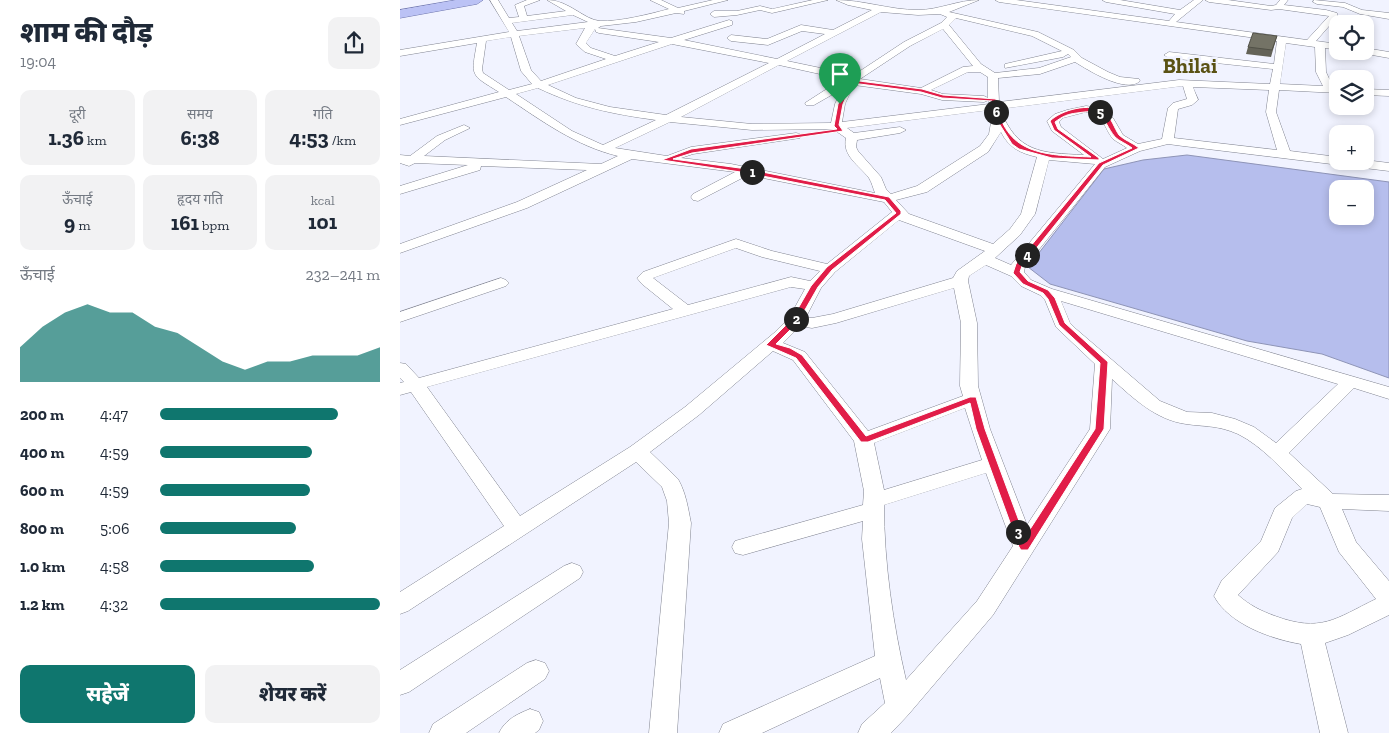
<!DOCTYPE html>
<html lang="hi">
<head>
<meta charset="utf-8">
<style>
  body { margin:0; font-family:"Zilla Slab","Noto Sans Devanagari",serif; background:#f2f2f3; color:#1f2937; height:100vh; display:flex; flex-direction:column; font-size:19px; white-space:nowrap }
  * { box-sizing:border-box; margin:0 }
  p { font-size:16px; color:#747a83 }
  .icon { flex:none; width:28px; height:28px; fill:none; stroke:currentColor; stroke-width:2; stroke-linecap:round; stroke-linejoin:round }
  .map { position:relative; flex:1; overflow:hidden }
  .drawer { display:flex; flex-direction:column; background:#fff; width:400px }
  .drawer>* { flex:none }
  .fabs { position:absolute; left:929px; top:15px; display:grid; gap:10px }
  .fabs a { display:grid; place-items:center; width:45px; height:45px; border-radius:10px; background:#fff; box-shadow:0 2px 8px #0003; font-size:25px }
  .pin { position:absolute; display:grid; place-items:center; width:42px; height:42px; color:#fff; margin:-51px -21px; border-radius:50% 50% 50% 0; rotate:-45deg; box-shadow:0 0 5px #0007 }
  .pin .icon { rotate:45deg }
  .km { position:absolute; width:25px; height:25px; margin:-12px; border-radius:50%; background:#222; color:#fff; font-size:14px; line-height:25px; text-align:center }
  .round { display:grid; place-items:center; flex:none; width:52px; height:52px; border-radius:10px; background:#f2f2f3 }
  .head { display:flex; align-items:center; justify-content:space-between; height:85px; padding:0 20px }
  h1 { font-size:28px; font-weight:800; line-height:38px }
  .stats { display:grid; grid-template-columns:repeat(3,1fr); gap:8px; height:85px; padding:5px 20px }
  .stats div { display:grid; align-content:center; border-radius:10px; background:#f2f2f3; text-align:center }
  .stats b { font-size:21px; font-weight:800 }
  .stats small { font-size:14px; font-weight:400 }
  .stats p { font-size:14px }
  .chart { height:140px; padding:10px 20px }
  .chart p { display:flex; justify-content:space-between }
  .chart svg { width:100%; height:90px; margin-top:5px; fill:#0f766e; opacity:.7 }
  .cta { display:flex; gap:10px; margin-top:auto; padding:10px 20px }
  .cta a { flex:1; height:58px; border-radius:10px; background:#0f766e; color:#fff; font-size:20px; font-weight:800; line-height:58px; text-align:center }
  .cta a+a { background:#f2f2f3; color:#1f2937 }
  ul { padding:0 20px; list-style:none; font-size:16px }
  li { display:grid; grid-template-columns:80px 60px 1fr; align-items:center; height:38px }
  li i { height:12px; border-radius:6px; background:#0f766e }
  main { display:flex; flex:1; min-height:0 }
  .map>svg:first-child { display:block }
  .water { fill:#b6beed; stroke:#8e94b6; fill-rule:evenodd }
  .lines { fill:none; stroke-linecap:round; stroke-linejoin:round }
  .minor-casing { stroke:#818491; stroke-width:1 }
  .primary-casing { stroke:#6d75ae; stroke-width:1 }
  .minor { fill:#fff; fill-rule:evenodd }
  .primary { fill:#bbc2f5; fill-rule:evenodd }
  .wall { fill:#646358 }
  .building { fill:#747366; stroke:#515047 }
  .route { fill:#e11d48; stroke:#fff; fill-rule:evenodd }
  .labels { text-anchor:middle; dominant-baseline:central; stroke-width:5; stroke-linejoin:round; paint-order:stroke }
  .far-town-label { font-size:21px; font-weight:bold; fill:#5a5214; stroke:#f1f3ff }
</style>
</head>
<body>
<main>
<section class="drawer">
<div class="head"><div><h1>शाम की दौड़</h1><p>19:04</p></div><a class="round"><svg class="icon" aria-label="share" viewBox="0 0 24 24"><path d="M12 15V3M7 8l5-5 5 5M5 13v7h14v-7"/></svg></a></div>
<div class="stats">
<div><p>दूरी</p><b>1.36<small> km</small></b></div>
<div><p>समय</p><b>6:38</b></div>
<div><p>गति</p><b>4:53<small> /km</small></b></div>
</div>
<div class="stats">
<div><p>ऊँचाई</p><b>9<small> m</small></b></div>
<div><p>हृदय गति</p><b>161<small> bpm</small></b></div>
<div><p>kcal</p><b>101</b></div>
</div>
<div class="chart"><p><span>ऊँचाई</span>232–241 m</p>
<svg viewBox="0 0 160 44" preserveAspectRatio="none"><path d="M0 44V27L10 17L20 10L30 6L40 10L50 10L60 17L70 20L80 27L90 34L100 38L110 34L120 34L130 31L140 31L150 31L160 27V44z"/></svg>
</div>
<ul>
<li><b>200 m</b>4:47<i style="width:81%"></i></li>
<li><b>400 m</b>4:59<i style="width:69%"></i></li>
<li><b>600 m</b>4:59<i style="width:68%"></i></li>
<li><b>800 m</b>5:06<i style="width:62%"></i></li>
<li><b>1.0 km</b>4:58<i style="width:70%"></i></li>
<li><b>1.2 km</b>4:32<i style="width:100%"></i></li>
</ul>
<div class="cta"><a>सहेजें</a><a>शेयर करें</a></div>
</section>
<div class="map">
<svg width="989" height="733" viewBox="0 0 989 733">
  <rect width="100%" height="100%" fill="#f1f3ff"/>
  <path class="water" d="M787,155L989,182V378L922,354L847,341L650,284L628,267L704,169L743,160ZM938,189H965V216H938Z"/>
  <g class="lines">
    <g class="minor-casing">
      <g id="minor">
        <path d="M90,0H98L109,18L119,17L115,5L127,0H140L124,6L127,16L166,11L147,0C169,0 184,20 200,21C219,22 250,14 269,9L250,0H261L278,8L313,0H328L284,11V14L276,13L236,22L201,26L198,28L271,38L329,20L332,21V25L284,40L377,59L425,34L402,31L368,45L331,41L327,38L331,35L367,39L401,25L433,30L472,10L448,5L436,0C463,0 490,10 518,10C539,10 558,0 579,0L549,12L638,32L674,50L682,58L708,72L720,77L739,79L740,81C726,94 688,70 675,62L640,74L598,78L599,102L779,80L870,84L873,69L769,58L764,55L769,52L874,64L877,41L599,2L595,0H616L769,21L775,14L706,2L702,0H720L780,10L794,0H803L776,22L907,40L929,16L879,9L871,10L809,2L805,0H828L871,6L876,5L880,0H888L884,5L926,10L937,13V17L916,41L938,44V50L925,48L926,72L933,87H938V93L879,90L876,112L890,151L938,157V161L965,160L989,163V171L783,146L768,144L740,151L705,167L625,267L624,272L631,280L652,289L989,387V399L954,388L889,453L933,494L989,495V511L942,509L956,542L989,581V615L948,635L925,643L948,733H920L901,644C871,639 829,624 814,596L822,580L861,541L875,508L896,491L902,489C883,470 862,446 838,434C817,425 807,427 786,424C756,420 733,398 712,379L710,429L593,615L508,715L491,733H458L462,724L485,703L480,678L362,733H319L323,724L475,656L462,539L463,521L343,555L335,553L332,547L335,541L463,505L464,491L454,441L393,360L373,351L299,415L250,452L278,479C286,493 288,508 291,523L277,733H249L269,523L267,501L262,487L236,462L8,611L0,614V592L104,526L11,392L0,395V383L4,382L0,378V363L6,364L19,378L273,309L242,284L237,278L243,272L336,239L372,251L427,264L492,212L484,202L348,175L298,201L293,200L291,197L293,194L335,172L232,159L127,208L0,253V244L117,202L187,170L81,166L80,170L0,194V186L68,165L15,163L9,166L0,163V155L10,156L37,136L64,125L70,128L45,140L24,156L201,164L218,156C176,146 142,121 106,97L0,125V119L99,92C70,74 71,77 77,43L0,56V50L109,32ZM481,12L518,15L540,14L547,17L541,23L504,42L454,75L387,61ZM173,15L188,22L117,31L112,23ZM556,18L632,36L662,51L605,64V68L663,57L668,54L671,57L639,68L595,73L581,64L549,25ZM185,28L176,44L185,52L206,59L141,81L131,70L119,36ZM195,29L196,32L199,33L259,42L215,56L191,48L186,43ZM543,29L573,66L563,67L521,88L460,79L510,46ZM111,37L121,71L132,84L109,90L83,73L82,69L86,41ZM886,43L915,47L916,72L923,86L880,84ZM272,44L369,63L266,115L210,107L176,98L148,85ZM379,65L447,80L446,82L433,85L405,103L406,105H414L442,89L435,104L431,123L352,124L281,117ZM568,72H580L588,77V98L584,96L543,94L531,90ZM454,85L521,94L542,100L584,102L589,100V104L442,122L445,104ZM783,86L787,99L773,103L768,108L762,139L738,144L723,135L713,118L700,108L686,106L667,110L655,114L647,121L652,131L684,155C641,153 617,153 600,109ZM793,87L869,90L866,112L877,150L774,138L778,109L792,105L798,100ZM138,88C178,107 212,114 256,120L203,145L172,131L116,94ZM590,110L592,117L589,134L580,146L517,186L491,194L486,189L481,177L458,151L456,147L457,140L500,133L506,130L500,127L454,133L447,128ZM686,112C704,114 704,128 713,139C717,142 723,145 727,148L703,159L661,127L659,122L663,118ZM270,122L352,130L433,129L446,138C442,156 459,165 469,178C472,183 473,188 475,193L331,164L281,158L293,154L400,138L402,136L400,134L396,133L291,147L267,156L215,148ZM601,132C609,148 620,153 637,157L621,214L610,229L593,244L509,214L496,200L527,192L588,152ZM649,160L695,164L611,265L595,258L620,235L635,214ZM499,220L585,251L557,271L553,278L433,314L412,318L406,317L421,288L435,272ZM336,248L362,257L420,271L410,281L391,277L288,305L253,278ZM586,265L611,276L621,286L640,295L645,300L656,327L695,364L690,429L627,525L590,429L578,386L577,323L568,281L569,276ZM391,287L405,289L389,318L374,333L285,407L230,447L120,516L27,387ZM554,288L561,323L560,386L563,396L468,431L405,352L383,343L400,326L412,328L436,323ZM661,301L938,384L876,443L854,427L835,419L812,413L787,412L760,401L676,329L670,323ZM565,408L582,460L484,490L474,443ZM586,473L613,546L577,601L506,680C493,624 484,563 484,505ZM907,504L920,507L939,552L976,599C935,619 921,633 875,616C861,611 849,605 838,595L878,552L892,518Z"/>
        <path d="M413,0H428L372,13L360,10L337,15L314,17L310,14L314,11H337L360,6L372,9Z"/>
        <path d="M914,0L945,3L962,10L989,13V19L960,14L943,7L917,4L913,2Z"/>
        <path d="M965,48L989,52V58L961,53L960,51H965Z"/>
        <path d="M965,89L989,90V96L965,95Z"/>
        <path d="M101,278L106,280L109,283L106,286L0,322V312Z"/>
        <path d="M172,563L180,566L183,572L180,578L9,692L0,695V670L164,566Z"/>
        <path d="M136,660L145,663L149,671L145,679L66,733H29L33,724L127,663Z"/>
        <path d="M130,709L139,712L143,721L139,730L135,733H99C105,720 117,714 130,709Z"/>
      </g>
    </g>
    <g class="primary-casing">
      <path id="primary" d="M56,0H83L77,4L0,18V10Z"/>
    </g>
    <use href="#minor" class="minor"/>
    <use href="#primary" class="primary"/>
  </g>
  <path class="wall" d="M877,36L871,57L846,54L848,47Z"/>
  <path class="building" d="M853,33L877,36L872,50L848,47Z"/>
  <path class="route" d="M451,80L522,89L543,95L596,99C604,155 644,155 691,157L654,130L650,121C661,110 690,102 704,112C712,118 714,128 719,135C724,140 733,143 739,148L703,165L622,266L620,272L628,281L648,290L655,298L665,323L708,362L704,429L628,550H621L619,547L576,429L570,403L468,442H461L396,358L366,345L392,319L411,286L427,267L496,213L485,200L347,173L262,160L291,149L437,129L434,126L438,104ZM452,83L521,92L542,98L592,101L595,117L612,144L619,149L652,158L699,160V158L658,129L655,122C663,116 668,114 677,113C707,108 700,118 715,137C719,141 727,144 732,148L699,163L616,264L613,273L623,284L643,293L648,299L659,325L700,363L695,429L625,537L585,429L576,397H570L466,436L402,355L390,348L376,344L398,322L418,287L432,270L501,214V211L489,197L347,169L273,159L292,153L443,131L439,125L443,104Z"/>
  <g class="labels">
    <g class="far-town-label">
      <text x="790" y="65">Bhilai</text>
    </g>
  </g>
</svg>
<div class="fabs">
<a><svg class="icon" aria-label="locate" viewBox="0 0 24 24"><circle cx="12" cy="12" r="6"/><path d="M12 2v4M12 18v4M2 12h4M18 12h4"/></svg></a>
<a><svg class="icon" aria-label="layers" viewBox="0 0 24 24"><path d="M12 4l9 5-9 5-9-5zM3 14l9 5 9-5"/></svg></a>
<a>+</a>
<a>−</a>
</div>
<div class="pin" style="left:440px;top:104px;background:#1e9e55"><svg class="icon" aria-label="arrive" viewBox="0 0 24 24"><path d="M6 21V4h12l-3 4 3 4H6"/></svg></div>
<b class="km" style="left:352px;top:172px">1</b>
<b class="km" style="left:396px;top:319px">2</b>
<b class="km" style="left:618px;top:532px">3</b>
<b class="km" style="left:627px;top:255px">4</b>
<b class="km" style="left:700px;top:112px">5</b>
<b class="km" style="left:596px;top:112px">6</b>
</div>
</main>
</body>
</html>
